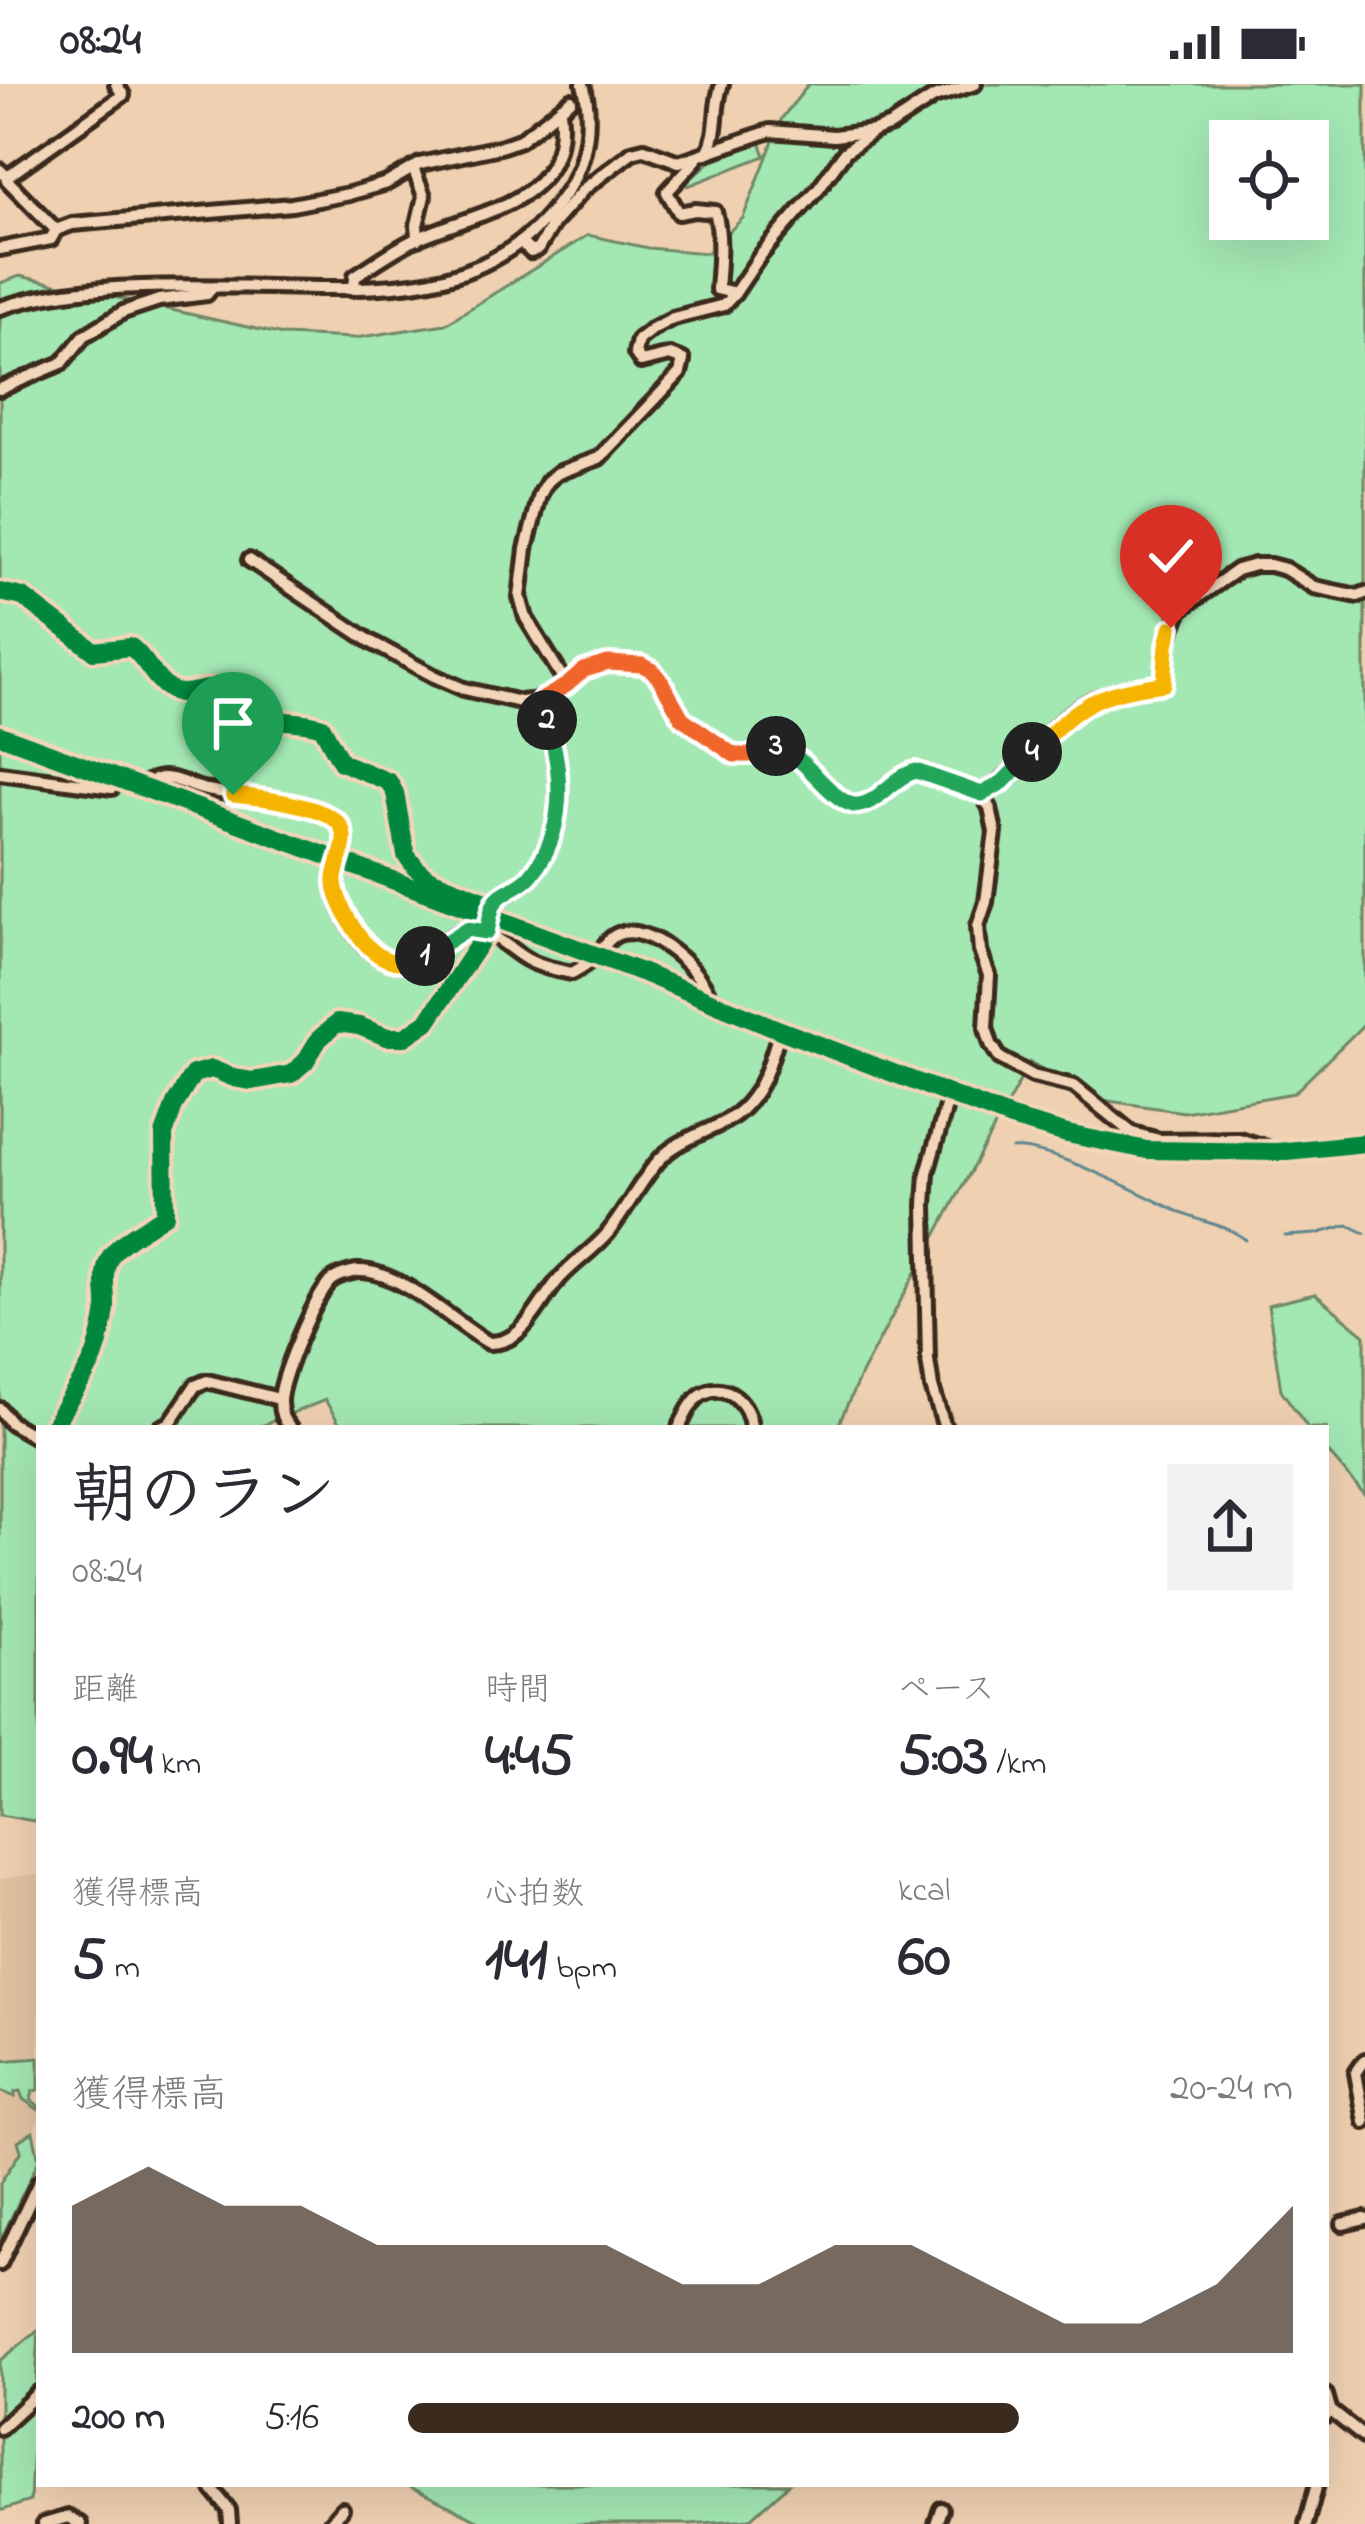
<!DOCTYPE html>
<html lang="ja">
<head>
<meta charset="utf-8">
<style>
  body { margin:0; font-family:"Indie Flower","Klee One",sans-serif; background:#f2f2f3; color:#2b2b33; height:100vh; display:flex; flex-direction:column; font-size:45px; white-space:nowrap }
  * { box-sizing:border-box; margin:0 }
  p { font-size:39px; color:#7c7c81 }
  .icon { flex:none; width:66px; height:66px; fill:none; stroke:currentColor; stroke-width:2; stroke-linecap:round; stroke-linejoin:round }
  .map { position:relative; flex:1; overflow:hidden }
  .sheet { position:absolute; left:36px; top:1341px; width:1293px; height:1062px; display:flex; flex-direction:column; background:#fff; border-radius:0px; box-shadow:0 12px 48px #0002 }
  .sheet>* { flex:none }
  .fabs { position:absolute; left:1209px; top:36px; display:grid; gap:24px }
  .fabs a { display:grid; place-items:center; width:120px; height:120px; border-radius:0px; background:#fff; box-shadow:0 12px 48px #0002; font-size:60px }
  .pin { position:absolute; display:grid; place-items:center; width:102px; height:102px; color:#fff; margin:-123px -51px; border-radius:50% 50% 50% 0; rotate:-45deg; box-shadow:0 0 12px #0007 }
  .pin .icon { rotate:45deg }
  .km { position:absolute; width:60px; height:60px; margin:-30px; border-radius:50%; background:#222; color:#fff; font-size:33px; line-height:60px; text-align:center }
  .round { display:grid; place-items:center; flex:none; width:126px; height:126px; border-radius:0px; background:#f2f2f3 }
  .head { display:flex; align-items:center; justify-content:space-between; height:204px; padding:0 36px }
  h1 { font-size:66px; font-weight:700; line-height:90px }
  .stats { display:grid; grid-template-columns:repeat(3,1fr); gap:18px; height:204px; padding:12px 36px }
  .stats div { display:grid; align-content:center }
  .stats b { font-size:60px; font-weight:700 }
  .stats small { font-size:33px; font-weight:400 }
  .stats p { font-size:33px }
  .chart { height:336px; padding:24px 36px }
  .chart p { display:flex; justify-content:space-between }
  .chart svg { width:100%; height:216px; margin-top:12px; fill:#3b2a1e; opacity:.7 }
  ul { padding:0 36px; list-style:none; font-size:39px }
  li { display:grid; grid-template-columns:192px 144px 1fr; align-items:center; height:90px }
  li i { height:30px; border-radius:15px; background:#3b2a1e }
  .status { display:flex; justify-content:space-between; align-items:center; height:84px; padding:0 60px; background:#fff; direction:ltr }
  .status svg { height:33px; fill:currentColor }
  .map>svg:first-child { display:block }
  .built { fill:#e2c2a1 }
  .green { fill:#a3e7b3; stroke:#6f8868; stroke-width:3; fill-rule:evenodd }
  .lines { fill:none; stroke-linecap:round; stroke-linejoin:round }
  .stream { stroke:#61878f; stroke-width:3 }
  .minor-tunnel { stroke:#cbaf94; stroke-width:10; stroke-dasharray:10 5; stroke-linecap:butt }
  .minor-casing { stroke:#3b2a1e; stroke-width:20 }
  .minor { stroke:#f3d6b9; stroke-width:10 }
  .cycleway-casing { stroke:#f3d6b9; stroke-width:26 }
  .cycleway { stroke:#00873e; stroke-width:18 }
  .split-1-casing { stroke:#fff; stroke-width:24 }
  .split-2-casing { stroke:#fff; stroke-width:24 }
  .split-3-casing { stroke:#fff; stroke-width:24 }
  .split-4-casing { stroke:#fff; stroke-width:24 }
  .split-5-casing { stroke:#fff; stroke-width:24 }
  .split-1 { stroke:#f5b400; stroke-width:15 }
  .split-2 { stroke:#22a559; stroke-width:15 }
  .split-3 { stroke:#f0652b; stroke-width:15 }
  .split-4 { stroke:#22a559; stroke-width:15 }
  .split-5 { stroke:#f5b400; stroke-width:15 }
</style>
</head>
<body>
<div class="status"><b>08:24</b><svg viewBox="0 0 49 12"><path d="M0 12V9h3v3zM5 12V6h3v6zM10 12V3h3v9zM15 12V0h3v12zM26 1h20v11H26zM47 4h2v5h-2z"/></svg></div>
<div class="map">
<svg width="1365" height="2440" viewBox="0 0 1365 2440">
  <rect width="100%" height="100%" fill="#efd0b1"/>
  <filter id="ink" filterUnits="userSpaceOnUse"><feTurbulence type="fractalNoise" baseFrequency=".00833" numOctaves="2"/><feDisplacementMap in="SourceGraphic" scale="24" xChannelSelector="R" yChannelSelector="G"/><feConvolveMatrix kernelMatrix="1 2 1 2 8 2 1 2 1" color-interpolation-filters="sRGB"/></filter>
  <g filter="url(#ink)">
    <path class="built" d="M39,1790V2006L33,2007L31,2016L39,2022V2034L33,2048L39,2076L0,2157V1795Z"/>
    <g class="green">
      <path d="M809,0H1365V939L1294,1009L1184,1028L1095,1015L1030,978L862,1288L837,1344H342L325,1316L256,1344H39V1738L0,1731V199L20,192L283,251L355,254L445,240L588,151L648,164L707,169L743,134L782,34ZM1230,57H1308V135H1230Z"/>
      <path d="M760,58L765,72L688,102L687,98L711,77Z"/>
      <path d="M1315,1210L1365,1251V1411L1326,1366V1344H1308L1281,1306L1268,1221Z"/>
      <path d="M39,1974V2006L33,2007L31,2016L39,2022V2026L23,2015L20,2007L15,2008V2013L0,2007V1977Z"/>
      <path d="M33,2048L39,2076L0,2157V2099L21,2067L18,2057Z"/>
      <path d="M39,2245L30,2417L0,2427V2277Z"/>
      <path d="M404,2400H789L750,2435L691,2440H486Z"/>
    </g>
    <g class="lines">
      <g class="stream">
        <path d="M5,87L32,69"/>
        <path d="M1012,1065C1049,1061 1141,1110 1177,1127C1200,1139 1225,1139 1246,1156"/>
        <path d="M1285,1152L1316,1150L1348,1141L1365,1149"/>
      </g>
      <path class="minor-tunnel" d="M315,769L641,888"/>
      <g class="minor-casing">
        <g id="minor">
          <path d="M707,69C720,47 713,23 722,0"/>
          <path d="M696,76L667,108L679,129L695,126L715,128C722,151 719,180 717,205L735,209"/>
          <path d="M413,84L424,112L417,141L418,155"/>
          <path d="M0,86L7,93L123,11L116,0"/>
          <path d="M7,93V96L56,146"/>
          <path d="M520,158L531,168L538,165L552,141L584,105L632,68L644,65L679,78L770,47L834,52L874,47L891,41L934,13L975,0"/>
          <path d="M0,165L51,155L56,146L72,140L292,121L349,110L387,99L420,80L500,63L520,56L571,16"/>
          <path d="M354,205L355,192C374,180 392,167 412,157C475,126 572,123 560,26"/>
          <path d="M0,224C80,197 187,202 272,203C386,205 496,215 568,105C587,76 593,34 583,0"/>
          <path d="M0,305L62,279L84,252L123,228L159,216L207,210L212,203"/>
          <path d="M249,476L373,559L434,592L464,605L520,618L541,616L567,601L584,586L608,579L642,581L652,586L661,597L682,634L734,671H753L773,661C806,669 835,723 858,721C877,720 894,692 916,687L982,710C1023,686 1048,639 1090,617C1112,606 1139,603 1164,600L1167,561L1181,525L1237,486L1255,481H1270L1285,485L1314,503L1358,512L1365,509"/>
          <path d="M0,508L23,513L94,567L131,563C146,574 154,596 169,605C184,615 201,603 216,605C237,606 247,625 265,633C280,639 304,636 322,643L341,678L389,698L395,709L406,771L416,784L428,794L494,820L487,848L427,938L405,953H387L359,942L337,939L319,955L305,978L291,990L252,997L234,994L212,985L193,990L175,1020L164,1050L165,1131C148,1143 125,1154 112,1170C100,1187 107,1206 106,1225C104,1240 100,1256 95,1271C85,1298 65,1317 53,1344"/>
          <path d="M567,601L526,534L520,513L526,465L540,411L548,397L558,389L599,374L680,289L683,276L670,271L641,278L635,269L638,256L652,245L673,234L724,221L735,209L760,172L818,105L845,68L874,47"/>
          <path d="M0,651L315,769"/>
          <path d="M0,689L112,704L120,697"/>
          <path d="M136,702C144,700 155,694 163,694C176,693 193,704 207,706C236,712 322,716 340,741C351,757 336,777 335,794C333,817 354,854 372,868C417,903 439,847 471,846C493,845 509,866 528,876C541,883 557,886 572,889C581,884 589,880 596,872C603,865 606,856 616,851C648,836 706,889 711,918"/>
          <path d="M982,710L990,724L995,748L986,818L978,842L980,867L989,891L986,944L991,960L1000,974L1033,992L1074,1002L1132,1049L1159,1056L1239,1055L1267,1064"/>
          <path d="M494,820C505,807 521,804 532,791C572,739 558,674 541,616"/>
          <path d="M641,888C725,924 809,958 894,991C969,1020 1048,1052 1129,1063C1206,1074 1288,1068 1365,1059"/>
          <path d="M0,1325L11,1339L39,1355"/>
          <path d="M160,1344L170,1339L195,1302L207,1297L279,1315"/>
          <path d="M290,1344C283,1337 280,1329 280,1318C279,1297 315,1212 331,1197C336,1192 350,1188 357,1187C400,1185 452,1238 489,1259C525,1260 539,1217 560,1194C575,1178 593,1166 607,1150C627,1126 640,1096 661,1074C685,1049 723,1047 746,1021C766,999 771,974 780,946"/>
          <path d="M679,1344C685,1332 691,1317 702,1310C727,1296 750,1320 751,1344"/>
          <path d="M945,1344L932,1303L928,1276L925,1121L927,1089L949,1012"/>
          <path d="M1365,1976L1356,1989L1365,2038"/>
          <path d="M1343,2140L1365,2135"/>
          <path d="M0,2180L39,2098"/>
          <path d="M1326,2311L1330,2325L1326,2332"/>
          <path d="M1326,2323L1365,2354"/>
          <path d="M0,2344L39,2308"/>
          <path d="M213,2406L229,2426L230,2440"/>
          <path d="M44,2440L68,2433L80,2440"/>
          <path d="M329,2440L342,2425"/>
          <path d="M936,2440L941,2425"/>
          <path d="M1306,2440L1317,2400"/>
        </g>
      </g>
      <use href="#minor" class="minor"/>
      <g class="cycleway-casing">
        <g id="cycleway">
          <path d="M0,508L23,513L94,567L131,563C146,574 154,596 169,605C184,615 201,603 216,605C237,606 247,625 265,633C280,639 304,636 322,643L341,678L389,698L395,709L406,771L416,784L428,794L494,820L487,848L427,938L405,953H387L359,942L337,939L319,955L305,978L291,990L252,997L234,994L212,985L193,990L175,1020L164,1050L165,1131C148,1143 125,1154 112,1170C100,1187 107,1206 106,1225C104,1240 100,1256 95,1271C85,1298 65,1317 53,1344"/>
          <path d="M0,651L641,888L780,946L1011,1034L1067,1050L1147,1066L1277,1068L1365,1059"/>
        </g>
      </g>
      <use href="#cycleway" class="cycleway"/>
    </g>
  </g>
  <g class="lines" filter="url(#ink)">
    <g class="split-1-casing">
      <path id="split-1" d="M233,711C257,713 326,721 340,741C351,757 336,778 335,795C334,807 341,820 346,831C363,863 387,891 425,872"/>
    </g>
    <g class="split-2-casing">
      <path id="split-2" d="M425,872L467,845L487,848C489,840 490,828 494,820C501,806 521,804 531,791C567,747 563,688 547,636"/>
    </g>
    <g class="split-3-casing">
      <path id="split-3" d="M547,636L541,616L567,601L584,586L608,579L642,581L652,586L661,597L682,634L734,671H752L776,662"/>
    </g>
    <g class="split-4-casing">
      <path id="split-4" d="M776,662C806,670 835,725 859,721C880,718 894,692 916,687L982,710L1003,698L1032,668"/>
    </g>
    <g class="split-5-casing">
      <path id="split-5" d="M1032,668C1081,619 1095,609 1164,600L1167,561L1171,544"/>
    </g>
    <use href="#split-1" class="split-1"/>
    <use href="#split-2" class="split-2"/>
    <use href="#split-3" class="split-3"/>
    <use href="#split-4" class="split-4"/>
    <use href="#split-5" class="split-5"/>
  </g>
</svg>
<div class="fabs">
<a><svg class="icon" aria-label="locate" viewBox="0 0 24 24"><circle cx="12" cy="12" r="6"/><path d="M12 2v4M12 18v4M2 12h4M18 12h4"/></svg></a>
</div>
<div class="pin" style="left:233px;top:711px;background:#1e9e55"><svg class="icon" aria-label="arrive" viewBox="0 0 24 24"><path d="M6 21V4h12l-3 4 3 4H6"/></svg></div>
<div class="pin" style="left:1171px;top:544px;background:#d93025"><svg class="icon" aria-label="check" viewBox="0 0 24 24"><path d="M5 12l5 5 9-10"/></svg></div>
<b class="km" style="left:425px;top:872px">1</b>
<b class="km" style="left:547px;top:636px">2</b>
<b class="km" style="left:776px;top:662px">3</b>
<b class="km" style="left:1032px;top:668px">4</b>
<section class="sheet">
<div class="head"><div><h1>朝のラン</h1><p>08:24</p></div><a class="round"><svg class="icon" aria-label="share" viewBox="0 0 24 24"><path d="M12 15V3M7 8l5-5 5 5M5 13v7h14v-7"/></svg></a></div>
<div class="stats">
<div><p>距離</p><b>0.94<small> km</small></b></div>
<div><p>時間</p><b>4:45</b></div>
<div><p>ペース</p><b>5:03<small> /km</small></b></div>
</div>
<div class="stats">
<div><p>獲得標高</p><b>5<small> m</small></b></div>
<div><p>心拍数</p><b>141<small> bpm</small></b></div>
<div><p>kcal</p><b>60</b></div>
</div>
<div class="chart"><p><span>獲得標高</span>20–24 m</p>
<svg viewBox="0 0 160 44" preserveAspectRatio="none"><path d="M0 44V14L10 6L20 14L30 14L40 22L50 22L60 22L70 22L80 30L90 30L100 22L110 22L120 30L130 38L140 38L150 30L160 14V44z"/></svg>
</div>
<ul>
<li><b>200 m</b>5:16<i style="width:69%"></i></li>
</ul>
</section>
</div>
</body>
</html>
